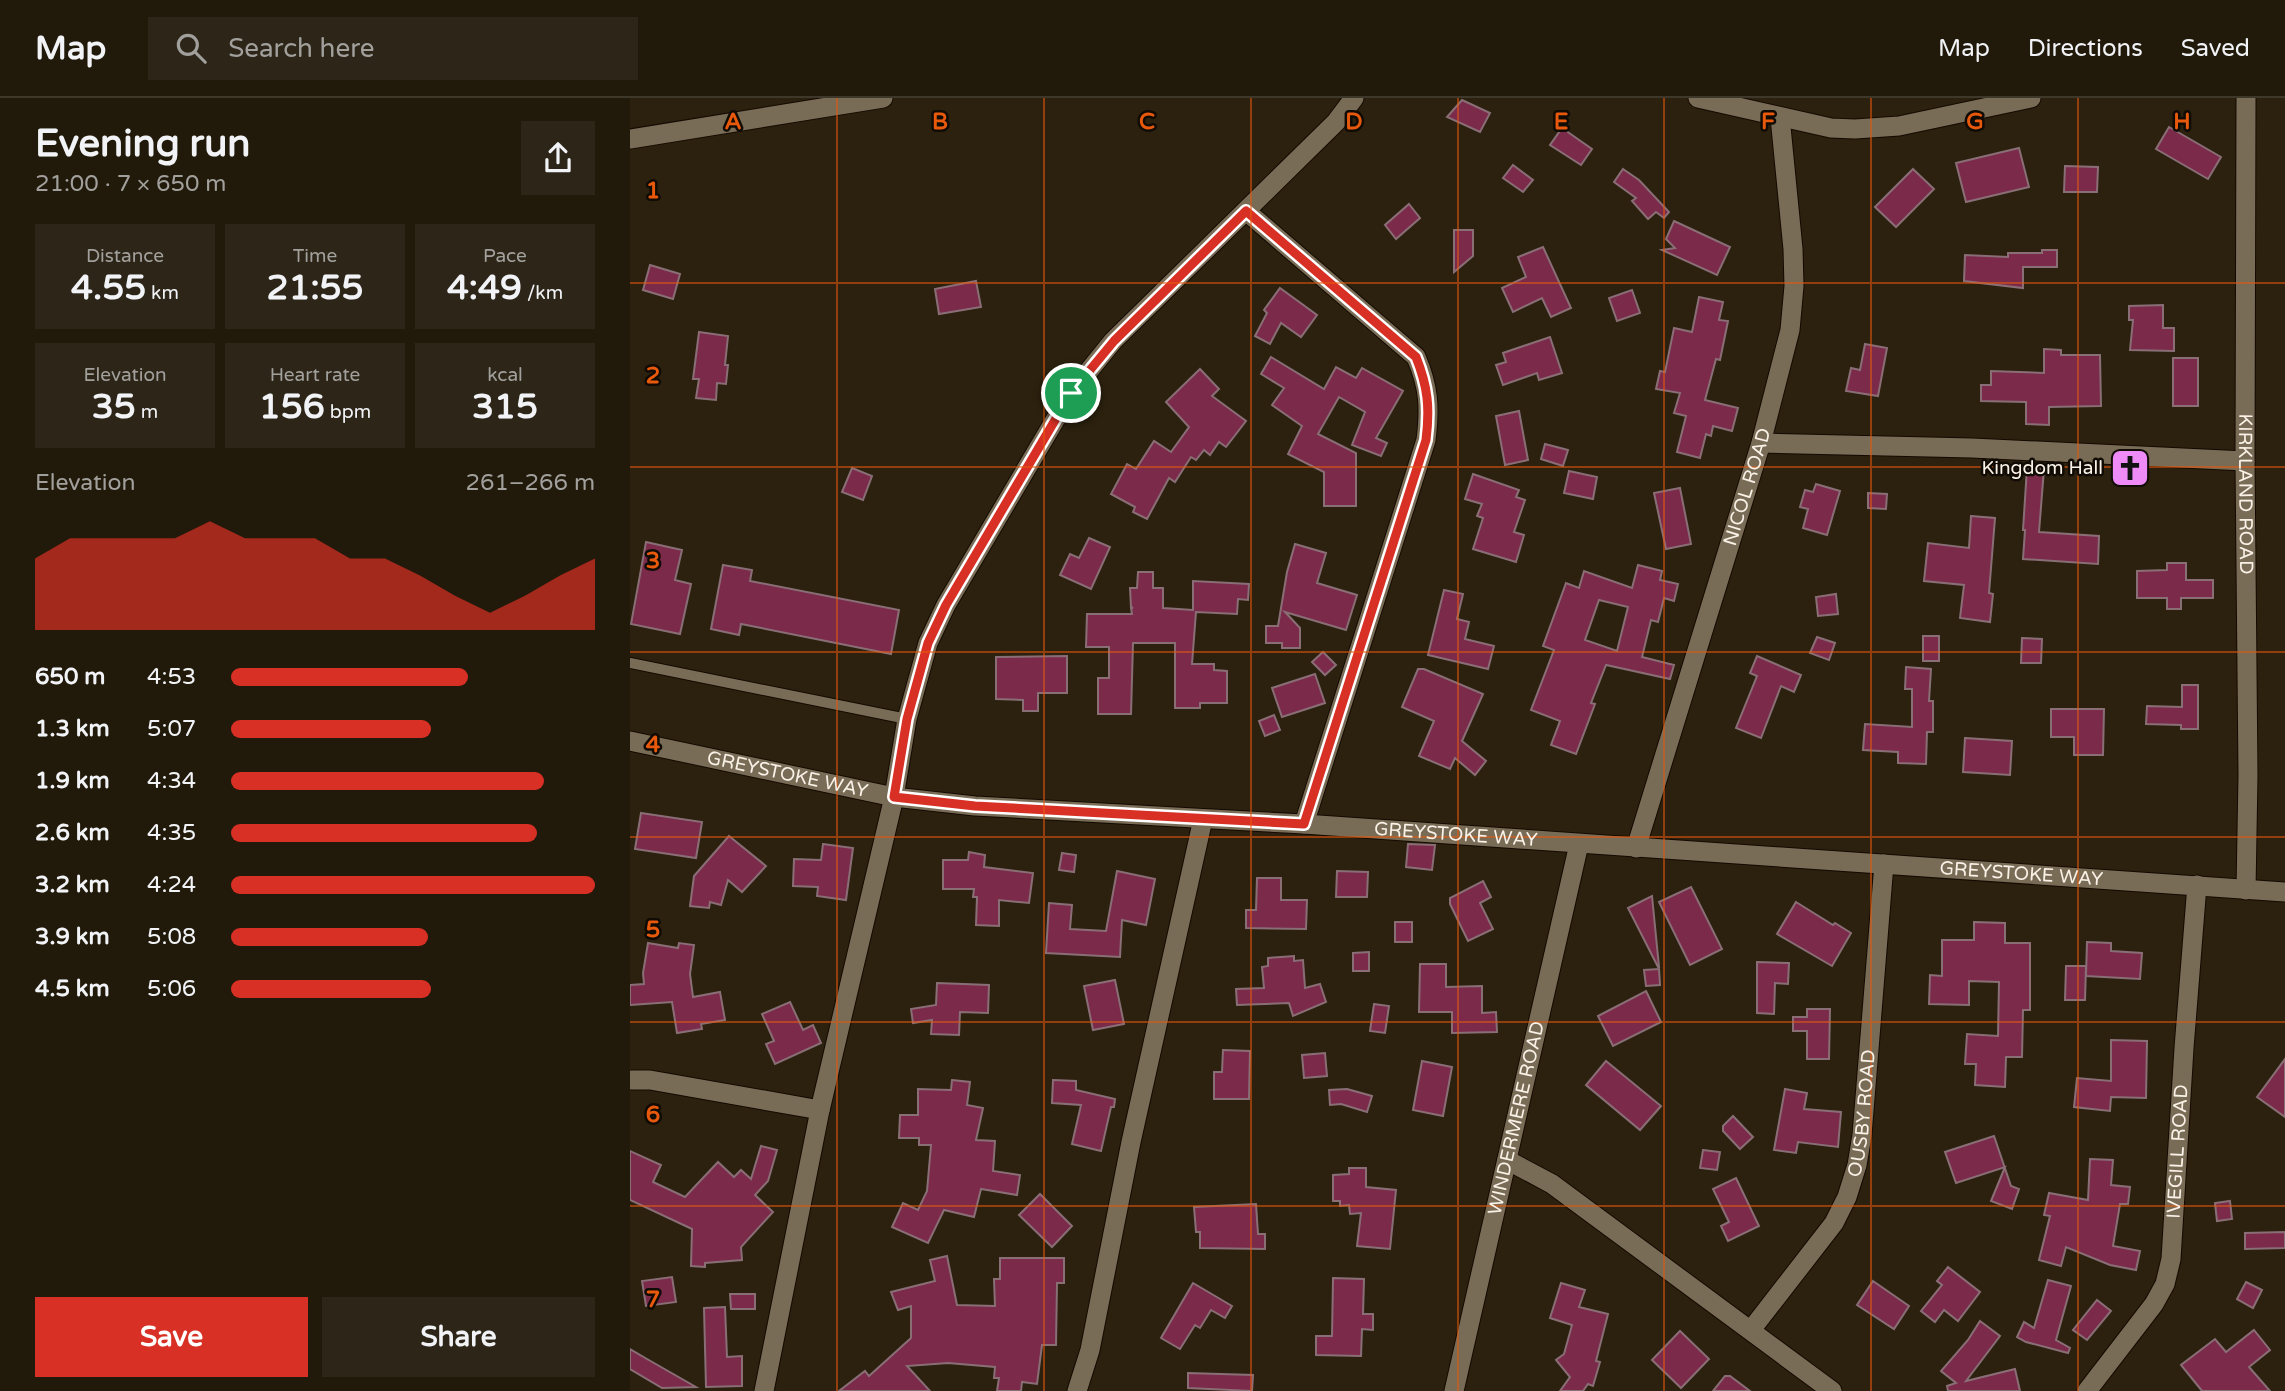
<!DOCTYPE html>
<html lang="en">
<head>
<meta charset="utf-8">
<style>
  body { margin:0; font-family:"Varela Round",sans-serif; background:#2d2618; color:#f1f3f6; height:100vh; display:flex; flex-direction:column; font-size:26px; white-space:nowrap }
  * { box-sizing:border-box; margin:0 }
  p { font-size:23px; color:#a2a09c }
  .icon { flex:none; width:38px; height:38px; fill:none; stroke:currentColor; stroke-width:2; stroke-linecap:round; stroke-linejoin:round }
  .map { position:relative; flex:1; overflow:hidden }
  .panel { display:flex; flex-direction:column; background:#21190a; width:630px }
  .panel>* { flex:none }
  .pin { position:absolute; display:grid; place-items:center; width:60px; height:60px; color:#fff; margin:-30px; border:4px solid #fff; border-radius:50%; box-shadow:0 2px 7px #0007 }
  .round { display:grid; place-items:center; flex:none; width:74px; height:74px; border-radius:0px; background:#2d2618 }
  .summary { display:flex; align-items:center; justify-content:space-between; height:119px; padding:0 35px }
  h1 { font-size:38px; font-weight:700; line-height:52px }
  .metrics { display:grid; grid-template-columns:repeat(3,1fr); gap:10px; height:119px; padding:7px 35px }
  .metrics div { display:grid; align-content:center; border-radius:0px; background:#2d2618; text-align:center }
  .metrics b { font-size:35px; font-weight:700 }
  .metrics small { font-size:19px; font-weight:400 }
  .metrics p { font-size:19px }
  .chart { height:196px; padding:14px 35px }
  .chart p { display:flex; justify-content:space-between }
  .chart svg { width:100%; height:126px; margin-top:7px; fill:#d93025; opacity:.7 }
  .action { display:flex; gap:14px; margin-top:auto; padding:14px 35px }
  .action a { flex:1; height:80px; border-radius:0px; background:#d93025; color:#fff; font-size:28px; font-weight:700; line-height:80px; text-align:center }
  .action a+a { background:#2d2618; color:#f1f3f6 }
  ul { padding:0 35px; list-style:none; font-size:23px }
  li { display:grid; grid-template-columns:112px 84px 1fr; align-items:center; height:52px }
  li i { height:18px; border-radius:9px; background:#d93025 }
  header { display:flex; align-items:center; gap:42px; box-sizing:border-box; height:98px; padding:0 35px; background:#21190a; border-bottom:2px solid #3e382b }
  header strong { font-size:33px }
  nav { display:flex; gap:38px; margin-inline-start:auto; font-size:24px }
  .search { width:490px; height:63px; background:#2d2618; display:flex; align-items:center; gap:18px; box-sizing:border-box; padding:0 24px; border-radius:0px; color:#a2a09c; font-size:26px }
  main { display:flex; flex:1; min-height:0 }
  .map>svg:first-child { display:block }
  .building { fill:#7b2a4a; stroke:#896e76; stroke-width:2; fill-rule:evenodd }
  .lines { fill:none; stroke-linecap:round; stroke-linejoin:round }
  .service-casing { stroke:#140a00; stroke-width:12 }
  .minor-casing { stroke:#140a00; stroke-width:21 }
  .tertiary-casing { stroke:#140a00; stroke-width:21 }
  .service { stroke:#796c57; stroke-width:10 }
  .minor { stroke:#796c57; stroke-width:19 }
  .tertiary { stroke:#796c57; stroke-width:19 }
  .route-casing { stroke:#fff; stroke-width:14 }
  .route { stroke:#d93025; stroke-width:9 }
  .grid { fill:none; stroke:#e8590c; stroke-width:2; stroke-opacity:0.55 }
  .labels { text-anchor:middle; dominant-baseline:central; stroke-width:5; stroke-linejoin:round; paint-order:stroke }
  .poi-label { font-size:19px; fill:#faf2e7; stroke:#100b05; text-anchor:end }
  .street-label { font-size:19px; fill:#faf2e7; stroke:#100b05 }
  .grid-label { font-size:23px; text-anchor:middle; font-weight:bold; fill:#e8590c; stroke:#100b05; stroke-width:5; stroke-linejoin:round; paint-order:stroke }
</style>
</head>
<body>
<header>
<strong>Map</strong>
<div class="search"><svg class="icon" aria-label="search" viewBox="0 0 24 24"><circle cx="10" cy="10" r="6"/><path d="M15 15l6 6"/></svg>Search here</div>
<nav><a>Map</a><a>Directions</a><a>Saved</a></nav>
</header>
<main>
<section class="panel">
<div class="summary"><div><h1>Evening run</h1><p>21:00 · 7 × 650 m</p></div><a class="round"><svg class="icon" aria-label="share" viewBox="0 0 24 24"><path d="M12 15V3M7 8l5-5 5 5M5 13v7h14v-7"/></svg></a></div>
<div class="metrics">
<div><p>Distance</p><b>4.55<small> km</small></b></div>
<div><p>Time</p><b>21:55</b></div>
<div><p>Pace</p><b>4:49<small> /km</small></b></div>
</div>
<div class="metrics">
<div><p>Elevation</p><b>35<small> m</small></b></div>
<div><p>Heart rate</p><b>156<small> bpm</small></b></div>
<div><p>kcal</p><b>315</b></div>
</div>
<div class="chart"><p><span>Elevation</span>261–266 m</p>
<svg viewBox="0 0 160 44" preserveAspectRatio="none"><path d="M0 44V19L10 12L20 12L30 12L40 12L50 6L60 12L70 12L80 12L90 19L100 19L110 25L120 32L130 38L140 32L150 25L160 19V44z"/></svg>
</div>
<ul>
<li><b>650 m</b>4:53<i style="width:65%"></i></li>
<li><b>1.3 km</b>5:07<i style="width:55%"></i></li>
<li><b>1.9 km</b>4:34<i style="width:86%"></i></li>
<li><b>2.6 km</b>4:35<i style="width:84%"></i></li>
<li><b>3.2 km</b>4:24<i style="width:100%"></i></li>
<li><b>3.9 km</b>5:08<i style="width:54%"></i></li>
<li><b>4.5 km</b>5:06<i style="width:55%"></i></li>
</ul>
<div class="action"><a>Save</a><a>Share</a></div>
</section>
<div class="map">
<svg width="1655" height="1293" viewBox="0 0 1655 1293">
  <rect width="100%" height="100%" fill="#2c210e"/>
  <g class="building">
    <path d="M832,2L860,15L850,34L817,19Z"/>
    <path d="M1539,29L1591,59L1578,81L1526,51Z"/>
    <path d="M932,30L962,51L951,67L920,47Z"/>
    <path d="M1389,50L1399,89L1336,104L1326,65Z"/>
    <path d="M883,67L903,82L893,94L873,80Z"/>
    <path d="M1435,68L1468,69L1467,94H1434Z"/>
    <path d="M993,71L1009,82L1039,114L1034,120L1026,114L1018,121L1002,103L1006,100L984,84Z"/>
    <path d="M1283,71L1304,91L1266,129L1245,109Z"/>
    <path d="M779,106L790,120L766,141L755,127Z"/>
    <path d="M1044,123L1100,149L1087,177L1032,152L1045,150L1036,141Z"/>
    <path d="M824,132H843V158L824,174Z"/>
    <path d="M913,149L941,210L921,219L912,200L883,214L872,190L896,179L888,159Z"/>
    <path d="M1412,152H1427V169H1393V190L1334,183L1335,157L1378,159V155H1412Z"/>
    <path d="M20,167L50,176L43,201L13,192Z"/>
    <path d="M346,183L351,209L309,216L305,191Z"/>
    <path d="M650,190L687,217L671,239L651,225L640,246L625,238L637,215L634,212Z"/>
    <path d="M1002,192L1010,215L987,223L979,200Z"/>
    <path d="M1069,199L1093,204L1089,222L1098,223L1090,262L1086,261L1075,302L1108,310L1102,333L1083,328L1081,338L1076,336L1070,360L1047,354L1056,318L1044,315L1050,295L1026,291L1030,273L1035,274L1044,230L1062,234Z"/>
    <path d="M1533,207V230H1544V253L1500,252L1503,222H1499V208Z"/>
    <path d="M69,234L98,238L95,267H98L96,286L87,285L86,302L66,300L69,281H63Z"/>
    <path d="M920,239L932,275L909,282L907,275L873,287L866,267L876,264L873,255Z"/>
    <path d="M1235,246L1257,250L1248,298L1216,293L1221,270L1230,272Z"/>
    <path d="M1414,251L1431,252V257H1470L1471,308L1419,309V327L1396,326V304L1351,303V287H1361V273L1414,275Z"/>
    <path d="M641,259L694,291L706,269L726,280L732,270L773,293L746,340L757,345L751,358L722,347L735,314L709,299L688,336L726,355V408H694V374L658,356L672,328L642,307L654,290L631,276Z"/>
    <rect x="1543" y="260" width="25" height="48"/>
    <path d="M570,271L589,291L582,298L616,323L596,349L589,344L580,357L574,352L566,362L561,359L545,384L539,380L517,421L503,414L505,409L481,396L497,366L506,371L524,343L541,354L559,329L536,304Z"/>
    <path d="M889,313L898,362L875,367L866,318Z"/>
    <path d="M915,346L938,352L933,368L911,361Z"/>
    <path d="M222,370L242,378L233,402L212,394Z"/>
    <path d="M1397,370L1414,371L1409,434L1469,438L1468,466L1393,461L1395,432H1393Z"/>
    <path d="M939,373L967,379L963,401L934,395Z"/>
    <path d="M843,376L889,392L886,399L895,402L884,434L894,437L886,464L843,451L853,420L847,418L852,406L835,401Z"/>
    <path d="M1186,386L1210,393L1197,437L1173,430L1178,411L1170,409L1175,392L1183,394Z"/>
    <path d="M1050,390L1061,446L1036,451L1024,395Z"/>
    <path d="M1238,395L1257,396L1256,411L1238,410Z"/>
    <path d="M1341,418L1365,420L1359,495L1363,496L1360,524L1330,520L1334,487L1294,483L1298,445L1339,450Z"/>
    <path d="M459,440L480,449L461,491L430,477L440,456L449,460Z"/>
    <path d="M16,444L52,452L45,482L61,486L50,536L1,526Z"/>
    <path d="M665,446L696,455L687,485L727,497L716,532L655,514L670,530V550H652V545H636V528H648L657,474Z"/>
    <path d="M1537,465H1556V482H1583V500H1551V511H1537V500H1507V473L1537,472Z"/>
    <path d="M93,467L122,472L120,483L269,512L261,556L111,526L109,537L81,531Z"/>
    <path d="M1008,467L1032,473L1030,482L1048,486L1044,503L1034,500L1028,524L1021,522L1012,559L1044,567L1040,581L976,567L961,605L965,606L946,656L921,647L930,623L901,612L924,552L913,548L936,485L949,490L954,473L1002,490ZM969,502L998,509L987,553L955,542Z"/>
    <path d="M508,474H523V490H533V510L563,512V483L619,486L618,502L608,501L607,516L566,514L562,566H584V572L597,573V605H570V610H545V545H503L501,616H468V580H479V549H456L457,516H502L501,510H503L501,509L500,490H507Z"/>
    <path d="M814,492L833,496L827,521L839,524L835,541L864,548L858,571L798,557Z"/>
    <path d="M1206,496L1208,516L1188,518L1186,499Z"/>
    <rect x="1293" y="538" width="16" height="25"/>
    <path d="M1187,539L1205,545L1199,562L1180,555Z"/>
    <path d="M1392,540L1412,541L1411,565H1391Z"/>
    <path d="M693,554L706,567L695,577L682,564Z"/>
    <path d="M437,558V595H408V613H393V602L366,601V559Z"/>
    <path d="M1127,558L1171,577L1164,594L1151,588L1131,640L1106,630L1127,578L1120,575Z"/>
    <path d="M1276,569L1301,571L1299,603H1303V634H1297L1296,666L1268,665V654L1233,652L1235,626L1282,629V591H1275Z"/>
    <path d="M788,571H794L853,596L832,643L856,663L845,677L825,660L820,671L789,658L804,623L772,609Z"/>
    <path d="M685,576L695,605L652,619L642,590Z"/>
    <path d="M1552,587H1568V631H1551V627L1516,626L1517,608L1552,609Z"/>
    <path d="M1421,611H1474L1473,657H1444V639H1421Z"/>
    <path d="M644,617L650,632L635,638L629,623Z"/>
    <path d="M1335,640L1382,643L1380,677L1333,674Z"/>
    <path d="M11,715L72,724L66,760L5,751Z"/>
    <path d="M99,738L136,768L112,794L98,782L91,807L80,804L79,810L60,808L64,778Z"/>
    <path d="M193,746L223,750L216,802L187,798L188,789L163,788L164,761L191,762Z"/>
    <path d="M778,746L805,747L802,772L776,769Z"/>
    <path d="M339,754L355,757L354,769L403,775L399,805L369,802V828L346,827L347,799H343L344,791H313V762H338Z"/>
    <path d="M432,755L446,757L444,774L429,772Z"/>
    <path d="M487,773L525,781L516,827L492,822L490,859L416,855L419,805L442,807L440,831L476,833Z"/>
    <path d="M707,773L738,774L737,799H706Z"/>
    <path d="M627,780H651V802H677L676,831L616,830V812H626Z"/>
    <path d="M853,783L861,799L850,805L863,831L838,843L820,806V800Z"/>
    <path d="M1061,789L1092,851L1060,867L1029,804Z"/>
    <path d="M1022,798L1029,869H1028L998,810Z"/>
    <path d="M1166,804L1203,827L1205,825L1221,835L1202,868L1147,836Z"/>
    <rect x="765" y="824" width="17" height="20"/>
    <path d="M1344,824L1375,825V845H1400V912H1393L1392,959H1376L1375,989L1345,987L1346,966H1335L1337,936L1368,938L1369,884L1339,883V907L1299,906L1300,877L1312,878V842H1344Z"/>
    <path d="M1457,844L1481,845V853L1512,855L1510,881L1456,878Z"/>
    <path d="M18,845L48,850L49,845L64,847L60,876L63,899L90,894L95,922L71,926L72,931L47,935L42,904L0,907V887L14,886L13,875Z"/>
    <path d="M739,854V873H723V855Z"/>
    <path d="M664,858V863L673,862L675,890L690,886L696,904L663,918L659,905L607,907L606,891L634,890L632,869L638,868V860Z"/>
    <path d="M1127,864L1159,865L1158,886L1145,885L1144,916L1127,915Z"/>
    <path d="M790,866H816V889L852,888V915L866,914L867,934L822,935V914H789Z"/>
    <path d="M1436,868H1456L1455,902H1435Z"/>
    <path d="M1029,871L1030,887L1016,888L1014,872Z"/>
    <path d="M485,882L494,926L463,932L454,888Z"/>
    <path d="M307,885L359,887L358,915L330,914L329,937L301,936L302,922L283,925L281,911L306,907Z"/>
    <path d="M1016,893L1031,924L983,948L968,918Z"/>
    <path d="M160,904L173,932L183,927L191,945L145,966L136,946L144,943L132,916Z"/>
    <path d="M744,906L759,908L755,935L740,933Z"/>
    <path d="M1177,911H1200L1199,961H1177V933H1163V919H1177Z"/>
    <path d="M1481,942L1517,943L1516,1000L1481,999L1480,1013L1444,1009L1447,980L1481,983Z"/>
    <path d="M593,952L620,953L619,1001H584V974H592Z"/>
    <path d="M695,955L697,978L674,980L672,957Z"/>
    <path d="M1655,961V1019L1627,999Z"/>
    <path d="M792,963L822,969L813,1018L783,1012Z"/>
    <path d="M976,963L1031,1008L1010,1032L956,987Z"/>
    <path d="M322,982L340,984L337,1007L353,1010L346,1042L365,1043L363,1073L390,1077L387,1097L351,1091L344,1119L314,1112L298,1145L262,1129L273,1105L288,1112L297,1093L301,1047H289V1040H269L270,1017H288V991L321,992Z"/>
    <path d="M423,982L446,983V992L485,1001L484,1009H481L471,1053L442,1046L451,1007L422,1005Z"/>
    <path d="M717,991L742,998L737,1014L711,1006L700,1007L699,992Z"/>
    <path d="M1155,991L1177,995L1174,1011L1211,1014L1208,1049L1168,1044L1166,1055L1144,1052Z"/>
    <path d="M1103,1018L1123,1039L1110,1051L1093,1033V1028Z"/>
    <path d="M1364,1038L1381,1088L1389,1091L1382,1111L1361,1103L1375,1069L1326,1085L1315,1054Z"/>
    <path d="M131,1048L147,1052L138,1083L125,1097L143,1114L111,1149L112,1162L75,1165V1169L61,1168L62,1131L0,1102V1053L31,1067L23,1084L55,1099L88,1064L104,1079L111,1072L121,1081Z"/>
    <path d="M1073,1052L1090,1054L1087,1072L1070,1070Z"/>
    <path d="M1460,1061L1483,1062L1481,1087L1500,1089L1498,1106H1490L1483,1148L1510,1153L1506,1172L1480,1167L1436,1149L1431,1168L1409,1162L1420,1118L1414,1117L1419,1095L1458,1102Z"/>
    <path d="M719,1070H736V1089L766,1092L760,1151L727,1148L731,1115L720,1116L719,1107L710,1108V1103H703V1077L719,1076Z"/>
    <path d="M1106,1080L1129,1128L1098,1143L1091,1128L1099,1124L1083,1091Z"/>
    <path d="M410,1096L442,1128L422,1149L389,1117Z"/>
    <path d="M1600,1103L1602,1121L1587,1123L1585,1105Z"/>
    <path d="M626,1106L628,1136H635V1151L570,1150V1134H566L564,1109Z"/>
    <path d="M1655,1134V1150L1615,1151V1135Z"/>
    <path d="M317,1158L327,1207L365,1208L364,1181H370V1160H434V1185H427L426,1247H412L407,1286L392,1284L391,1293H367L369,1280H364L365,1269L318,1265L277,1268L300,1293H209L235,1273L239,1278L281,1240V1208L268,1212L261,1194L305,1183L300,1162Z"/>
    <path d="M1318,1169L1350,1194L1328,1223L1314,1212L1305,1224L1291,1213L1312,1187L1307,1183Z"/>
    <path d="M42,1179L46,1204L16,1208L12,1183Z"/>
    <path d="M703,1180L734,1181L733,1216H743V1232L732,1231L731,1258L686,1257V1238H702Z"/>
    <path d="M1418,1182L1441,1188L1426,1242L1440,1250L1438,1255L1396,1244L1387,1239L1394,1224L1404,1230Z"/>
    <path d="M1243,1183L1279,1208L1264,1231L1227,1207Z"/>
    <path d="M1616,1184L1632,1192L1623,1210L1607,1201Z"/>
    <path d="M563,1185L602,1208L595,1220L581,1212L570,1230L565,1227L550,1251L531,1240Z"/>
    <path d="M931,1185L955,1192L949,1209L978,1216L966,1263L970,1264L963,1288L958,1286L953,1293H930L940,1279L926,1262L934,1256L942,1227L920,1220Z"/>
    <path d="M100,1196H125V1211H101Z"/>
    <path d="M1467,1202L1481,1213L1457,1242L1443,1232Z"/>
    <path d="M95,1209L97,1259L112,1258V1288L76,1289L74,1210Z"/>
    <path d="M1350,1223L1370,1238L1336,1283L1385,1271L1390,1293H1318L1317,1288L1326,1285L1311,1273L1338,1242Z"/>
    <path d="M1624,1232L1640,1252L1619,1269L1640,1293H1572L1551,1267L1585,1241L1596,1254Z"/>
    <path d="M1050,1233L1079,1261L1051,1290L1022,1262Z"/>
    <path d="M0,1251L17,1261L66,1289L32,1290L0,1271Z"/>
    <path d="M558,1275L623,1277L622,1293L558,1290Z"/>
    <path d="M1095,1278H1100L1120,1293H1083Z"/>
  </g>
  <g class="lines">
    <g class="service-casing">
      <path id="service" d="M0,565L277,621"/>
    </g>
    <g class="minor-casing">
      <g id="minor">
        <path d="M1068,0L1201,30L1225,31L1269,28L1401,0"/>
        <path id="s1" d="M1616,0L1615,363L1618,677L1616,792"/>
        <path d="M0,41L253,0"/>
        <path d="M616,113L786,259C799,289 800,310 796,342L674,726"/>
        <path d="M1131,345L1342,350L1615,363"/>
        <path id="s2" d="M1006,750L1131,345L1160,232L1164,188L1163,151L1150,19"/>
        <path d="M0,982H20L190,1012"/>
        <path d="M877,1062L922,1086L1202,1293"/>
        <path id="s3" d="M1121,1232L1204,1125L1217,1099L1227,1067L1232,1037L1254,766"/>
        <path d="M134,1293L190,1012L264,699L277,621L298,545L316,507L441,295L483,243L706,24L724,0"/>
        <path d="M447,1293L460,1252L501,1044L573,721"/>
        <path id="s4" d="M824,1293L949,746"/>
        <path id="s5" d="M1457,1293L1524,1206L1535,1186L1541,1161L1554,950L1567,787"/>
      </g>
    </g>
    <g class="tertiary-casing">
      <g id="tertiary">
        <path id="s6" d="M0,643L264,699L345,708L674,726L1655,794"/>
      </g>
    </g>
    <use href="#service" class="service"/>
    <use href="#minor" class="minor"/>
    <use href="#tertiary" class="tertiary"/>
  </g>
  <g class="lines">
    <g class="route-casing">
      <path id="route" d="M616,113L786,259C798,289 800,310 796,342L674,726L345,708L264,699L277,621L298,545L316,507L441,295L484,243Z"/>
    </g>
    <use href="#route" class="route"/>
  </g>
  <path class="grid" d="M207,0V1293M414,0V1293M621,0V1293M828,0V1293M1034,0V1293M1241,0V1293M1448,0V1293M0,185H1655M0,369H1655M0,554H1655M0,739H1655M0,924H1655M0,1108H1655"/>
  <defs>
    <g id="church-square" transform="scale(2.0125)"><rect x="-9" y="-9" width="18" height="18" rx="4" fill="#ef8bf7" stroke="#100b05"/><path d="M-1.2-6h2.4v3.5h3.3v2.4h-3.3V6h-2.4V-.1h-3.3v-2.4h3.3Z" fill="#111"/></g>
  </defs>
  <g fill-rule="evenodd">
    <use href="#church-square" x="1500" y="370"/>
  </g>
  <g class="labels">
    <g class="poi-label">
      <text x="1473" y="370">Kingdom Hall</text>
    </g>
    <g class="street-label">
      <text stroke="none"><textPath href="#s2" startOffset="378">NICOL ROAD</textPath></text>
      <text stroke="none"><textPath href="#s1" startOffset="396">KIRKLAND ROAD</textPath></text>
      <text stroke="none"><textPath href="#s6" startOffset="161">GREYSTOKE WAY</textPath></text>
      <text stroke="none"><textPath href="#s6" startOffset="833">GREYSTOKE WAY</textPath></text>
      <text stroke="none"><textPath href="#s6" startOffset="1400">GREYSTOKE WAY</textPath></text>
      <text stroke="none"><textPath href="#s3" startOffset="250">OUSBY ROAD</textPath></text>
      <text stroke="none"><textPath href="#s4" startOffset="280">WINDERMERE ROAD</textPath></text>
      <text stroke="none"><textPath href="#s5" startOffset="266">IVEGILL ROAD</textPath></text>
    </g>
  </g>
  <g class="grid-label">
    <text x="103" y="31">A</text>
    <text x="310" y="31">B</text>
    <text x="517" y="31">C</text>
    <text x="724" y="31">D</text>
    <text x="931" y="31">E</text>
    <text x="1138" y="31">F</text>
    <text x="1345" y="31">G</text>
    <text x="1552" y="31">H</text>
    <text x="23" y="100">1</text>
    <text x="23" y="285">2</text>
    <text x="23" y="470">3</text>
    <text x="23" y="654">4</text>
    <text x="23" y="839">5</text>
    <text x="23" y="1024">6</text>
    <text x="23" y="1209">7</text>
  </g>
</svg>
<div class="pin" style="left:441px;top:295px;background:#1e9e55"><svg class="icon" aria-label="arrive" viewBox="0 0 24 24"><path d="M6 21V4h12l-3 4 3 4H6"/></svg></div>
</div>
</main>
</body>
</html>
